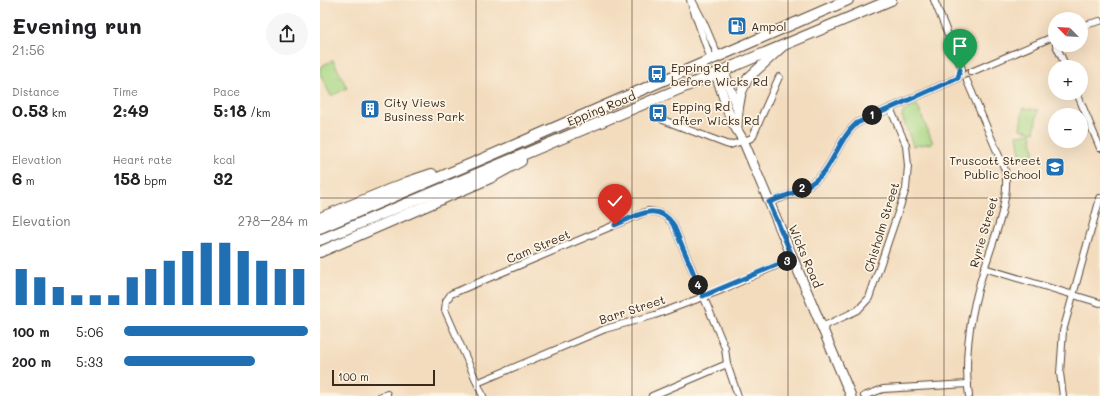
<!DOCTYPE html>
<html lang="en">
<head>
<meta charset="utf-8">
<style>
  body { margin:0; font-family:Mali,sans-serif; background:#f6f6f6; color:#202124; height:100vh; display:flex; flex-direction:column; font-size:15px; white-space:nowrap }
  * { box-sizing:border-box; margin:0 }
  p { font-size:13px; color:#757577 }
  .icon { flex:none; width:22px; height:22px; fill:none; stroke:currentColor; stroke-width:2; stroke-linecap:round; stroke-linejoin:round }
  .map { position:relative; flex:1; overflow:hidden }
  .panel { display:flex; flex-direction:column; background:#fff; width:320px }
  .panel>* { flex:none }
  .needle { width:26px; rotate:294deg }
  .buttons { position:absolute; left:728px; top:12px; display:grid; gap:8px }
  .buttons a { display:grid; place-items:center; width:40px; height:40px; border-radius:50%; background:#fff; box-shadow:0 4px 16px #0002; font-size:20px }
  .scale { position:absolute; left:12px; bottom:10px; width:103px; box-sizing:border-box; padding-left:4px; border:2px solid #3b2a1e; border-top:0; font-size:11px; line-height:14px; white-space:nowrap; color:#3b2a1e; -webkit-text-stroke:3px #fcf5e5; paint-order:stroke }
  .pin { position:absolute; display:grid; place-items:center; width:34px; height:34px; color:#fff; margin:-41px -17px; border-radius:50% 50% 50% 0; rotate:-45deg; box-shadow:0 0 4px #0007 }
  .pin .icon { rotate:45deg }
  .km { position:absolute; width:20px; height:20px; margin:-10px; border-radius:50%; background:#222; color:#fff; font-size:11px; line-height:20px; text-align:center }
  .round { display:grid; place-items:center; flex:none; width:42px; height:42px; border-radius:21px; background:#f6f6f6 }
  .headline { display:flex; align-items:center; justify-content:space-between; height:68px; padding:0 12px }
  h1 { font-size:22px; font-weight:700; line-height:30px }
  .figures { display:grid; grid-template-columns:repeat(3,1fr); gap:6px; height:68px; padding:4px 12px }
  .figures div { display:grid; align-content:center }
  .figures b { font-size:17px; font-weight:700 }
  .figures small { font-size:11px; font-weight:400 }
  .figures p { font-size:11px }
  .chart { height:112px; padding:8px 12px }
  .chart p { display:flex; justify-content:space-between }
  .chart svg { width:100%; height:72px; margin-top:4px; stroke:#1f6fb2; stroke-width:6 }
  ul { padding:0 12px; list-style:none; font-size:13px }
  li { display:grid; grid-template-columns:64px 48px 1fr; align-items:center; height:30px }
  li i { height:10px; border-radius:5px; background:#1f6fb2 }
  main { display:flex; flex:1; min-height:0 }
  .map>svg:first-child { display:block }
  .green { fill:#a9d785; stroke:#728052 }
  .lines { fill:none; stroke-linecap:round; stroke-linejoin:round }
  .minor-casing { stroke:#574536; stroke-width:8 }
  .secondary-casing { stroke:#574536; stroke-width:11 }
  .primary-casing { stroke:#574536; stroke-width:12 }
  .minor { stroke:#fff; stroke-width:6 }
  .secondary { stroke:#fff; stroke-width:9 }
  .primary { stroke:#fff; stroke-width:10 }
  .route-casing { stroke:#fff; stroke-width:8 }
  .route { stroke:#1f6fb2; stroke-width:5 }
  .grid { fill:none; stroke:#3b2a1e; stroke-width:1; stroke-opacity:0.55 }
  .labels { text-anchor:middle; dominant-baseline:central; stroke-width:3.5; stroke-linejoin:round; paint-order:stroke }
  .poi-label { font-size:12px; fill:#3b2a1e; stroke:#fcf5e5; text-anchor:start }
  .street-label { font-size:12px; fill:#3b2a1e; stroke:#fcf5e5 }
</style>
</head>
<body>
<main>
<section class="panel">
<div class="headline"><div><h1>Evening run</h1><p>21:56</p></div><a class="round"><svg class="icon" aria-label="share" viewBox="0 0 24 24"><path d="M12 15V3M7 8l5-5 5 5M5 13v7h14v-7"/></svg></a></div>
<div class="figures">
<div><p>Distance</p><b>0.53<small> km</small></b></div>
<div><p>Time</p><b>2:49</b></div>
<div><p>Pace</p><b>5:18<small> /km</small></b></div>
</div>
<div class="figures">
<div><p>Elevation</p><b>6<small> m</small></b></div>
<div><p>Heart rate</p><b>158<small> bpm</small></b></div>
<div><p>kcal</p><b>32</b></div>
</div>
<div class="chart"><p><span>Elevation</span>278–284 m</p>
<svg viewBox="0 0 160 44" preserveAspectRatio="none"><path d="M5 44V22M15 44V27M25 44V33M35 44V38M45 44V38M55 44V38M65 44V27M75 44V22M85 44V17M95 44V11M105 44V6M115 44V6M125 44V11M135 44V17M145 44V22M155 44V22"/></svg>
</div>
<ul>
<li><b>100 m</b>5:06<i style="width:100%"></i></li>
<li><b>200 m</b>5:33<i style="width:71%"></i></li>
</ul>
</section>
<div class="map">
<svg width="780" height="396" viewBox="0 0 780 396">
  <rect width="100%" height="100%" fill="#fcf5e5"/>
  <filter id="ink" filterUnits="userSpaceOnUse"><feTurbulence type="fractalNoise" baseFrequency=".025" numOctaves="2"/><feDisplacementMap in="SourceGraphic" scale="8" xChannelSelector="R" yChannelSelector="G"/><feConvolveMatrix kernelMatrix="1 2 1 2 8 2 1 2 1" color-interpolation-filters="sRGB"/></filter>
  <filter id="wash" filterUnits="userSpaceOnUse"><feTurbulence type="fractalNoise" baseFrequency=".012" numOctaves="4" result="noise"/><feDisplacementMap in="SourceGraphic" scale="16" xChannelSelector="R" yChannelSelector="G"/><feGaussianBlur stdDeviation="0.9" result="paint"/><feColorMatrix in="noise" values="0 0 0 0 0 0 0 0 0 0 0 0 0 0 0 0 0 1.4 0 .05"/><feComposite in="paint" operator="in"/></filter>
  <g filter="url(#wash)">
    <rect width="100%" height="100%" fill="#f3dcbe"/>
    <g class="green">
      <path d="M13,60L27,88L11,96L0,74V67Z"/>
      <path d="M597,105L613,143L593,146L582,116L583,112Z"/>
      <path d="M703,108L718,110L714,132L700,129Z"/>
      <path d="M711,133L715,157L701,160L697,135Z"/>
    </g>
  </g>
  <g filter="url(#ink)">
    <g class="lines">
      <g class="minor-casing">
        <g id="minor">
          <path d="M370,0L391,60"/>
          <path d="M372,0L383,21L398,56"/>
          <path d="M614,0L642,69"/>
          <path d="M761,26L780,21"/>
          <path d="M736,45L746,67"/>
          <path d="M651,72L735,36"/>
          <path d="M647,81L685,170C692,204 666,256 658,290C649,323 644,363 649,396"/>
          <path d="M757,93L780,148"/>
          <path d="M343,120L406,144L410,145L432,138L459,77"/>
          <path d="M449,203C468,195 491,188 504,172C516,156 521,137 537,123L638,78"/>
          <path d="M664,268L780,303"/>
          <path d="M502,327L538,310L549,298L586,189L588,166L586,145L570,108"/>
          <path d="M157,383L285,329L335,315L399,291L473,258"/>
          <path d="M61,396L67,394"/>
          <path d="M163,396L125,310L126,301L131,294L328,211C340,212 346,215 353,224L405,348L407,364L418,396"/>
          <path d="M332,396L407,364"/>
          <path d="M544,396L563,389L648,384"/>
          <path d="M743,396L740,373L743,331L780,198"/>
        </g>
      </g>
      <g class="secondary-casing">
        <g id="secondary">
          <path d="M404,71L418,110L417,127"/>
          <path d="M396,74L411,120L423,140L531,396"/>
          <path d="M418,110L421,93L428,78L462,47"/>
        </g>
      </g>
      <g class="primary-casing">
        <g id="primary">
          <path d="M0,218L88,182L112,174"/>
          <path d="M0,228L174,154L528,0"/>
          <path d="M0,240L571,0"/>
          <path d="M0,252L170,178L201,161"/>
        </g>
      </g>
      <use href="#minor" class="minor"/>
      <use href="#secondary" class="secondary"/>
      <use href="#primary" class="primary"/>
    </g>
  </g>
  <g class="lines" filter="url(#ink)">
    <g class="route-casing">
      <path id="route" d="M295,225C316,216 336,201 353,224L383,296L473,258L449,202C468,195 491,188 504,172C516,156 521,137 537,123L638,78L640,70"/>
    </g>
    <use href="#route" class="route"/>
  </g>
  <path class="grid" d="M156,0V396M312,0V396M468,0V396M624,0V396M0,198H780"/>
  <defs>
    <g id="fuel-square" transform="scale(1)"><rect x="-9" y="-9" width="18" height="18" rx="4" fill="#1f6fb2" stroke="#fcf5e5"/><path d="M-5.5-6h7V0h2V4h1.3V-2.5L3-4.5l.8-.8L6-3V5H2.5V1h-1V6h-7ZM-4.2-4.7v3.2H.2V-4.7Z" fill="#fff"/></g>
    <g id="bus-square" transform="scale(1)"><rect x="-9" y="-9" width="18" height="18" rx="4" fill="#1f6fb2" stroke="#fcf5e5"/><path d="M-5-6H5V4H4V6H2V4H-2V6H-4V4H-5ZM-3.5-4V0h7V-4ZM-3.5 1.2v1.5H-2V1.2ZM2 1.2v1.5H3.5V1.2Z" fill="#fff"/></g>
    <g id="building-square" transform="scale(1)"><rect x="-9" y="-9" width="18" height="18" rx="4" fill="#1f6fb2" stroke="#fcf5e5"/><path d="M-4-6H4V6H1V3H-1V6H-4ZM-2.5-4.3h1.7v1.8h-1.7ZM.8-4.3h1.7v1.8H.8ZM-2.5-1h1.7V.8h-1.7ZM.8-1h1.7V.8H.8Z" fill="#fff"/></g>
    <g id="school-square" transform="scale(1)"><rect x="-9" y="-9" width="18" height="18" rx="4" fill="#1f6fb2" stroke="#fcf5e5"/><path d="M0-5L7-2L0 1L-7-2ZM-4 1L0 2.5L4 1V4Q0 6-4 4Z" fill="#fff"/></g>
  </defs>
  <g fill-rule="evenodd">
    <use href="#fuel-square" x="417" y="26"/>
    <use href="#bus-square" x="337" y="74"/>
    <use href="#building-square" x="50" y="109"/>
    <use href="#bus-square" x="338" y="113"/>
    <use href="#school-square" x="735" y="167"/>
  </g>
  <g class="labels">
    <g class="poi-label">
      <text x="431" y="26">Ampol</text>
      <text x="351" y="67">Epping Rd<tspan x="351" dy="14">before Wicks Rd</tspan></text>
      <text x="64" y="102">City Views<tspan x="64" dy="14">Business Park</tspan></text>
      <text x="352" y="106">Epping Rd<tspan x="352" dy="14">after Wicks Rd</tspan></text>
      <text x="721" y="160" text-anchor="end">Truscott Street<tspan x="721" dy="14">Public School</tspan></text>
    </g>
    <g class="street-label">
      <text transform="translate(281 108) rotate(-22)">Epping Road</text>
      <text transform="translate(561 227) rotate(-73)">Chisholm Street</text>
      <text transform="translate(663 232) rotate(-74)">Ryrie Street</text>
      <text transform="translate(218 246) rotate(-23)">Cam Street</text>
      <text transform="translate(486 256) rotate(67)">Wicks Road</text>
      <text transform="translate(312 309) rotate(-18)">Barr Street</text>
    </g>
  </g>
</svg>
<div class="buttons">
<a><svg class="needle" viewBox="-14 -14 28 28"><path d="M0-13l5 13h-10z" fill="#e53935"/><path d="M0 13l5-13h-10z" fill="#757577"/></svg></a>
<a>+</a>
<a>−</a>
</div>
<div class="scale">100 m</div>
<div class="pin" style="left:640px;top:70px;background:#1e9e55"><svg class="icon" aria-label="arrive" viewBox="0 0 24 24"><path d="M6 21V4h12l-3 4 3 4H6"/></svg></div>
<div class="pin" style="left:295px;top:225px;background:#d93025"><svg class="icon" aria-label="check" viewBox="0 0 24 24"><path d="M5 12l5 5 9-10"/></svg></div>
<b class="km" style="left:552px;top:115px">1</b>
<b class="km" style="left:482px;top:188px">2</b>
<b class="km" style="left:467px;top:261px">3</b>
<b class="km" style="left:378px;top:285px">4</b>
</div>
</main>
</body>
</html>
